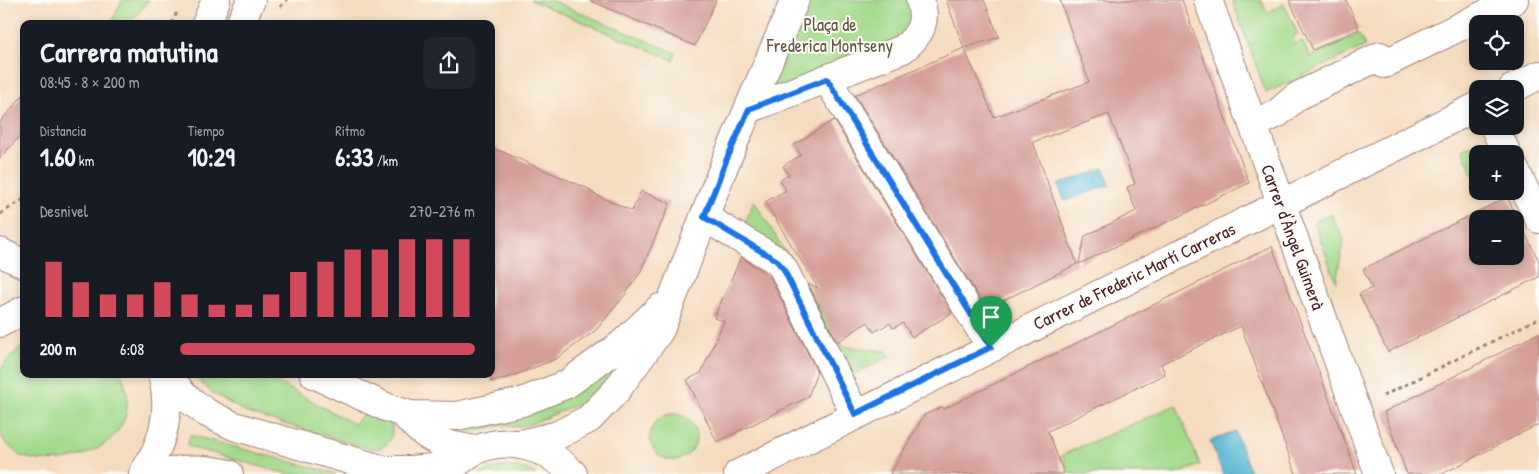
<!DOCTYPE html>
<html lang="es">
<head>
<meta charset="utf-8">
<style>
  body { margin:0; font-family:"Patrick Hand",sans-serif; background:#20242c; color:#f1f3f6; height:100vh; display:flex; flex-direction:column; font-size:19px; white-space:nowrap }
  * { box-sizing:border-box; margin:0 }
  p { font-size:16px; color:#9ea1a6 }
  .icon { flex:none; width:28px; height:28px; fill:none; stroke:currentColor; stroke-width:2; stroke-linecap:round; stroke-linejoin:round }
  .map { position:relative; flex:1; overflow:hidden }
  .details { position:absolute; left:20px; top:20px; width:475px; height:358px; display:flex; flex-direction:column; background:#171b24; border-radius:10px; box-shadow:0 2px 8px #0003 }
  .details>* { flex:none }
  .controls { position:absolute; left:1469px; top:15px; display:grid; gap:10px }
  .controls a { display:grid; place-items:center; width:55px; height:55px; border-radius:10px; background:#171b24; box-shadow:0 2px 8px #0003; font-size:25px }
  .pin { position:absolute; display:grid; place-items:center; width:42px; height:42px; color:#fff; margin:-51px -21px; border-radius:50% 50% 50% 0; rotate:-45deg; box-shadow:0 0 5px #0007 }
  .pin .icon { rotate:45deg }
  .round { display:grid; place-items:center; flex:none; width:52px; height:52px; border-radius:10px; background:#20242c }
  .overview { display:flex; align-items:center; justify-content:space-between; height:85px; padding:0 20px }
  h1 { font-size:28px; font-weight:700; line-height:38px }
  .stats { display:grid; grid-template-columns:repeat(3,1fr); gap:8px; height:85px; padding:5px 20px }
  .stats div { display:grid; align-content:center }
  .stats b { font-size:25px; font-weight:700 }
  .stats small { font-size:14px; font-weight:400 }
  .stats p { font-size:14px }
  .chart { height:140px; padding:10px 20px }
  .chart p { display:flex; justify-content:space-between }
  .chart svg { width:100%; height:90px; margin-top:5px; stroke:#d1495b; stroke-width:6 }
  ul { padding:0 20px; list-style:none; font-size:16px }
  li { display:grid; grid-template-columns:80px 60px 1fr; align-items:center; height:38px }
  li i { height:12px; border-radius:6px; background:#d1495b }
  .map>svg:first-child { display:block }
  .green { fill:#a3d98a; stroke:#767c5a }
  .water { fill:#53b5d1; stroke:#4e6a7e }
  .building { fill:#d69e99; fill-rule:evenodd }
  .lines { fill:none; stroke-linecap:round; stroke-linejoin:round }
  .minor-casing { stroke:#a07e76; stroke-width:30 }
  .major-casing { stroke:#a07e76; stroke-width:30 }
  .path { stroke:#a07e76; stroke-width:3; stroke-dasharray:4 4; stroke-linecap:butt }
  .minor { stroke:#fff; stroke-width:28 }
  .major { stroke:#fff; stroke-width:28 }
  .route-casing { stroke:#fff; stroke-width:10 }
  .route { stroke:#1a73e8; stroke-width:6 }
  .labels { text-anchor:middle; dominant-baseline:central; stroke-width:4; stroke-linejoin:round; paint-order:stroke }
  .park-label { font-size:18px; fill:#655748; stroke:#fdfcf7 }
  .street-label { font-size:18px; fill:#4a1f2b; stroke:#fdfcf7 }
</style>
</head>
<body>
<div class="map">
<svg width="1539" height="474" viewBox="0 0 1539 474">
  <rect width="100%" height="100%" fill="#fdfcf7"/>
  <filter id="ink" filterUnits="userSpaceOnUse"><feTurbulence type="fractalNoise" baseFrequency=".02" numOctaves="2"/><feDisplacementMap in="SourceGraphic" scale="10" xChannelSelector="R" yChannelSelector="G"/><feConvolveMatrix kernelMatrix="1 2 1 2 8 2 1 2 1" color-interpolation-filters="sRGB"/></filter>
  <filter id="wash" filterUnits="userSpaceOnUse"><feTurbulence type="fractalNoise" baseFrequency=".0096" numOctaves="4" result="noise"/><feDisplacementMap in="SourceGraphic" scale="20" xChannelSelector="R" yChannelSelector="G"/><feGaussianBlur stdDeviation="1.12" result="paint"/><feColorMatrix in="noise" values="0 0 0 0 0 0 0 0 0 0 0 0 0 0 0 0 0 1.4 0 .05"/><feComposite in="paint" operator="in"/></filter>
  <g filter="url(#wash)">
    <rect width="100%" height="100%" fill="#f5dcc0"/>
    <g class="green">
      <path d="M122,0H149L130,24H111Z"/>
      <path d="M530,0H550L676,53L673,60Z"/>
      <path d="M808,0H911L914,6L905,38L767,95Z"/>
      <path d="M1232,0H1261L1267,13L1284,4L1298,34L1292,37L1295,44L1302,41L1310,57L1359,34L1365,46L1266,93Z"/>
      <path d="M1484,139L1491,154H1478L1477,182L1462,150Z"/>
      <path d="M754,201L843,346L886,351L891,356L848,377L785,260L745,223Z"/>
      <path d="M1331,214L1344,240L1336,282L1314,222Z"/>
      <path d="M24,346V374H121C150,437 76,474 20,456C13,450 3,442 0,433C0,423 0,385 0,372C4,362 14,351 24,346Z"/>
      <path d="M612,368L613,374L603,391L585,401L531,424L514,427L499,426L462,435H452L438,423Z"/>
      <path d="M191,374H269L277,382L354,424L364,414L376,413L392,425C393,442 386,449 370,449L247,413L214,394Z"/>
      <path d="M1176,405L1200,465L1177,474H1070L1062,455Z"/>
      <circle cx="673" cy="437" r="23"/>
      <path d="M190,435L337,474H287L187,446Z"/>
      <path d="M508,466L526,469L536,474H480L490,469Z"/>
    </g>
    <g class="water">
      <path d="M1104,168L1110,185L1065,201L1058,185Z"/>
      <path d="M1235,431L1251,474H1223L1210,441Z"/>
    </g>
    <g id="blocks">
      <g class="building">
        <path d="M589,0H716L695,46Z"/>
        <path d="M946,0H984L999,37L964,48L994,117L1089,82L1060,0H1182L1249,183L1079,264L1085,236L1136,211L1127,187L1135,184L1109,114L1033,142L1077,264L986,309L855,95L964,48Z"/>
        <path d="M1289,0H1346L1359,29L1313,50Z"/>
        <path d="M24,94V132L0,158V122Z"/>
        <path d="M834,120L952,313L912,337L903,323L893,328L890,323L874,332L868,322L837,342L808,284L818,288L765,202L786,190L780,180L789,175L783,166L801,155L794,145Z"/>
        <path d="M491,147L591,190L590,192L632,211L641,191L670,203L640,273L625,295L596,330L556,359L513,376L491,382Z"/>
        <path d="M1507,197L1539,261V277L1388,352L1359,294L1372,288L1363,269ZM1478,219H1515V256H1478Z"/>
        <path d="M1272,246L1357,474H1296L1241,326L1161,364L1165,374L1048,431L1064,474H890L924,415L942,407L944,409Z"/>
        <path d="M741,257L770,277L817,372L808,397L717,442L687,380L701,373L724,321L714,318Z"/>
        <path d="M1539,333V424L1442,474H1407L1384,412Z"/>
      </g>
    </g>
  </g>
  <g filter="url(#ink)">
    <use href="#blocks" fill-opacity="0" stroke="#a07e76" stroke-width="1"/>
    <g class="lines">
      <g class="minor-casing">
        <g id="minor">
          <path d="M1208,0L1379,474"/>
          <path d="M827,79L991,347"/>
          <path d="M1512,89L1539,75"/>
          <path d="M749,109L903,49C921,35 927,21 920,0"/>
          <path d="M1253,125L1278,113L1296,97L1380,56L1384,64L1514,0"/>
          <path d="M1494,126L1507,154"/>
          <path d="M1515,170L1539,219"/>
          <path d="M704,217L776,260L783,268L855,414"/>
          <path d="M0,252L24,264"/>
          <path d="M167,374L184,396L207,413L234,426L384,470H411L453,466"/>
          <path d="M314,374L388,408L410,415L457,416L522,402L567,384L622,344L660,308"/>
          <path d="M403,413C425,440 442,445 476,450"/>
          <path d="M520,444L558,435L589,419L616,391L660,330L726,161L795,0"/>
          <path d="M165,474C184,467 209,469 229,474"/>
          <path d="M445,474C454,466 465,455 476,450C510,435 549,448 573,474"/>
          <path d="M738,474L1478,106"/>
        </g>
      </g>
      <g class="major-casing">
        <g id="major">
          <path d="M206,24L216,0"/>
          <path d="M240,24L251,0"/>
          <path d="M0,323L24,310"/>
          <path d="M143,474C164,442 172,411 162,374"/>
        </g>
      </g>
      <g class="path">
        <path d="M280,7L287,0"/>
        <path d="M172,24L177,12"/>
        <path d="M0,214L24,199"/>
        <path d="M1383,396L1539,318"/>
      </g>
      <use href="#minor" class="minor"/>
      <use href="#major" class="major"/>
    </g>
  </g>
  <g class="lines" filter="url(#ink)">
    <g class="route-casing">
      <path id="route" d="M827,79L991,347L855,414L783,268L776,260L704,217L726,161L749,109Z"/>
    </g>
    <use href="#route" class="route"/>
  </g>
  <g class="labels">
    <g class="park-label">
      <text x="830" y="24">Plaça de<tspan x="830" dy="21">Frederica Montseny</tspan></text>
    </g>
    <g class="street-label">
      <text transform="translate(1293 237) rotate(70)">Carrer d'Àngel Guimerà</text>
      <text transform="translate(1134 276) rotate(-26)">Carrer de Frederic Martí Carreras</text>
    </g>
  </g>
</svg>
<div class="controls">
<a><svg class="icon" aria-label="locate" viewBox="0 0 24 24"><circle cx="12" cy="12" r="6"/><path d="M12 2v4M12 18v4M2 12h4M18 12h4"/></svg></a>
<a><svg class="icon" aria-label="layers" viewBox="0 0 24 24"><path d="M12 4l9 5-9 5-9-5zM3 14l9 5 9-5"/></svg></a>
<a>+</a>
<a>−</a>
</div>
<div class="pin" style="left:991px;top:347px;background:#1e9e55"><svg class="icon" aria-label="arrive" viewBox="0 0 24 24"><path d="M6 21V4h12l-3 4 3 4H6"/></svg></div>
<section class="details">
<div class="overview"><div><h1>Carrera matutina</h1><p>08:45 · 8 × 200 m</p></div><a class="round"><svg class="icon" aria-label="share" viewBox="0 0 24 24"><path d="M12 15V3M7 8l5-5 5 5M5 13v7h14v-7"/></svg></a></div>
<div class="stats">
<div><p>Distancia</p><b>1.60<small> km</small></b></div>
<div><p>Tiempo</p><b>10:29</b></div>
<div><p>Ritmo</p><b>6:33<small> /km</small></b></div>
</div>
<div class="chart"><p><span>Desnivel</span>270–276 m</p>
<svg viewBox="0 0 160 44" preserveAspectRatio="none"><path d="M5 44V17M15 44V27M25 44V33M35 44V33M45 44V27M55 44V33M65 44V38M75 44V38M85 44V33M95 44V22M105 44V17M115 44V11M125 44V11M135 44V6M145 44V6M155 44V6"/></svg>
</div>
<ul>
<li><b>200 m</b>6:08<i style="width:100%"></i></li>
</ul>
</section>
</div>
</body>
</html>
